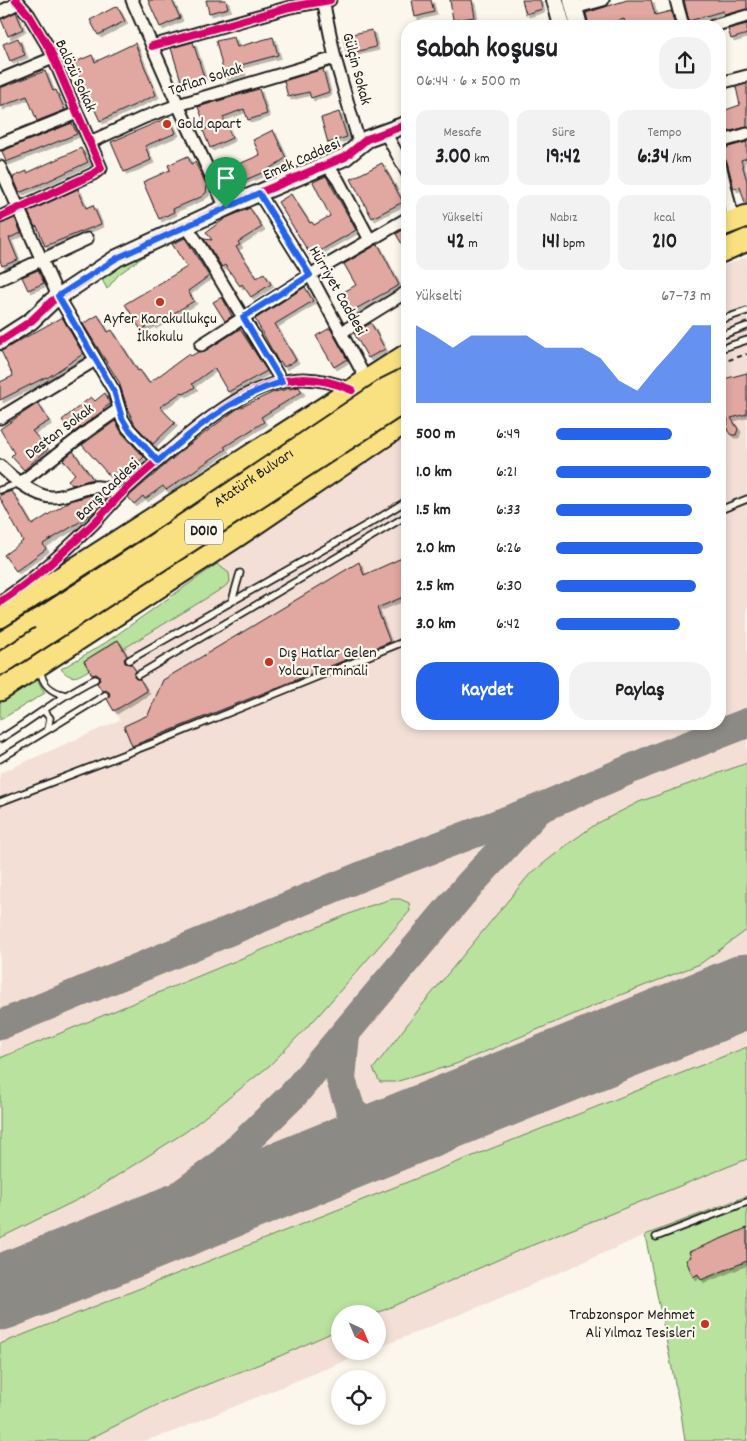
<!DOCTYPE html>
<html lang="tr">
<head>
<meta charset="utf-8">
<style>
  body { margin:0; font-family:Dekko,sans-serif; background:#f2f2f2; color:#202124; height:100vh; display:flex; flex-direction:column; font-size:19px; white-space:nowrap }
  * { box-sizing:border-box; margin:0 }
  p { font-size:16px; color:#757577 }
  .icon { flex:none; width:28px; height:28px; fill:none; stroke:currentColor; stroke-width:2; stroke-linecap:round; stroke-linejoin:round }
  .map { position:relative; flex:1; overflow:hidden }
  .panel { position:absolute; left:401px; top:20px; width:325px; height:710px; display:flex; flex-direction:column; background:#fff; border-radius:20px; box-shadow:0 2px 8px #0003 }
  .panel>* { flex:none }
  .needle { width:32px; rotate:136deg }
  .fabs { position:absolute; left:331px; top:1305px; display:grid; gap:10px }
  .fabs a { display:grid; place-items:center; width:55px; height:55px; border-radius:50%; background:#fff; box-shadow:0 2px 8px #0003; font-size:25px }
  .pin { position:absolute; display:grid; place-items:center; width:42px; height:42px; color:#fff; margin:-51px -21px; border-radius:50% 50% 50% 0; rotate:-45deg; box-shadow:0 0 5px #0007 }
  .pin .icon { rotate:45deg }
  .round { display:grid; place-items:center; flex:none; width:52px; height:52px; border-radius:20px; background:#f2f2f2 }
  .head { display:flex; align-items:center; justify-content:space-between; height:85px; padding:0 15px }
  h1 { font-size:28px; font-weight:700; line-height:38px }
  .metrics { display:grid; grid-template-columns:repeat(3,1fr); gap:8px; height:85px; padding:5px 15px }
  .metrics div { display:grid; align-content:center; border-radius:12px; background:#f2f2f2; text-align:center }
  .metrics b { font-size:21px; font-weight:700 }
  .metrics small { font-size:14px; font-weight:400 }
  .metrics p { font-size:14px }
  .chart { height:140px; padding:10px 15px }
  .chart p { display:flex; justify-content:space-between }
  .chart svg { width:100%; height:90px; margin-top:5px; fill:#2563eb; opacity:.7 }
  .primary-button { display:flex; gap:10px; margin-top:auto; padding:10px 15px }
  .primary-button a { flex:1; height:58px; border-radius:20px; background:#2563eb; color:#fff; font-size:20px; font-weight:700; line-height:58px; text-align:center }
  .primary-button a+a { background:#f2f2f2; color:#202124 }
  ul { padding:0 15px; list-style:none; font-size:16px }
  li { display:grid; grid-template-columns:80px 60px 1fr; align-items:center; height:38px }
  li i { height:12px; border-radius:6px; background:#2563eb }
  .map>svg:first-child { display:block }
  .built { fill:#f3dfd6 }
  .green { fill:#b9e29e; stroke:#6a7f5d }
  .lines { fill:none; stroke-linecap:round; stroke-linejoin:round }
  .taxiway { stroke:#8c8a84; stroke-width:30 }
  .runway { stroke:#8c8a84; stroke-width:75 }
  .building { fill:#e1a7a1; stroke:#1c1c1c; filter:url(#shadow) }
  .lane-casing { stroke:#1c1c1c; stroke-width:9 }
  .street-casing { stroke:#1c1c1c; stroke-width:15 }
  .secondary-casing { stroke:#1c1c1c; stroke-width:20 }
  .highway-casing { stroke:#1c1c1c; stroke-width:25 }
  .path { stroke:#1c1c1c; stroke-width:2; stroke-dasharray:5 4; stroke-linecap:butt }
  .lane { stroke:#fbf7ec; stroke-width:5.5 }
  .street { stroke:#fbf7ec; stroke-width:11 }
  .secondary { stroke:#fbf7ec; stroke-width:16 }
  .highway { stroke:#f9e181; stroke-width:21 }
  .highway-bridge-casing { stroke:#1c1c1c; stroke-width:25; stroke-linecap:butt }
  .highway-bridge { stroke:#f9e181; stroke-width:21 }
  .cycleway-casing { stroke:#fbf7ec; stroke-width:11 }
  .cycleway { stroke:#d6006c; stroke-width:8 }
  .route-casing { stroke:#fff; stroke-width:10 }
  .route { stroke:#2563eb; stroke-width:6 }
  .poi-dot { fill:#c8321e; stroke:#fbf7ec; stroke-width:2 }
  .labels { text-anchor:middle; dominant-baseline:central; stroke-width:4.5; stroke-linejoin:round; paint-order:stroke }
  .shield { fill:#fbf7ec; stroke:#5f5e5a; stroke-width:1 }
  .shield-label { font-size:15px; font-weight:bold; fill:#1c1c1c }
  .street-label { font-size:16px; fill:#1c1c1c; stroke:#fbf7ec }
  .poi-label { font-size:16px; fill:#1c1c1c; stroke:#fbf7ec; text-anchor:start }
</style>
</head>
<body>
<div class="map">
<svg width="747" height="1441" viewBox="0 0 747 1441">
  <defs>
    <filter id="shadow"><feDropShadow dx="3" dy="3" stdDeviation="0" flood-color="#0004"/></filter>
  </defs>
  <rect width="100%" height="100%" fill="#fbf7ec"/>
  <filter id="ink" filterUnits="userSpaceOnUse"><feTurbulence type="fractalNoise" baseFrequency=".02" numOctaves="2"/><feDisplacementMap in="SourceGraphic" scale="10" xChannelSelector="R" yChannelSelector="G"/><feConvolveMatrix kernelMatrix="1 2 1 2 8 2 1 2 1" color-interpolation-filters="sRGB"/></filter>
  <g filter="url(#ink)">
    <path class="built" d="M747,257V1196L645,1235L522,1289L378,1348V1314H340V1351H369L170,1433L143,1441H0V773L120,720L84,661L85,656L105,643L267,528L407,434L408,724H720V267Z"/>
    <g class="green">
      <path d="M141,248L146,255L119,274L107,289L97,270Z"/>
      <path d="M217,564L229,573L230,582L223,588L123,649L117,640L84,661L89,670C77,677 72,681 61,669L105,643Z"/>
      <path d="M36,678L45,693L0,720V700Z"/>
      <path d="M747,763V930L700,964L610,999L456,1064L395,1082H380L373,1069L423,1004L529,875L568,844L596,824L639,802Z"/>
      <path d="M392,899H400L409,903L410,911L317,1017L269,1066L187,1131L85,1196L0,1238V1058L366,907Z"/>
      <path d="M747,1047V1159L518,1251L375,1314H340V1329L280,1356L159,1404L85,1441H0V1344Z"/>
      <path d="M747,1196V1441H685L681,1413L645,1235Z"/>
    </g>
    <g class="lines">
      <g class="taxiway">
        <path d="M721,1001L747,979"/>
        <path d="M0,1025L379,869L538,809L647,762L747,723"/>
        <path d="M345,1034L341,1080L351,1111L367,1125L399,1133"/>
        <path d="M65,1268L157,1212L221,1165L293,1095L469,885L535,813"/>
      </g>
      <path class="runway" d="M0,1293L747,991"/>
    </g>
    <g class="building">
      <path d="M148,0H172L180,18L160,27Z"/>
      <path d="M206,0H226L228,8L209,13Z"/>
      <path d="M412,0H431L434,12L415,17Z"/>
      <path d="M450,0H472L475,17L453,20Z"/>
      <path d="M522,0H540L542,9L526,14Z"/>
      <path d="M627,0H651L655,15L671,11L675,26H626L624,19L601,26H589L586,13Z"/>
      <path d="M684,0H747V9L724,15L723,11L689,21Z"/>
      <path d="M117,6L125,21L98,35L90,20Z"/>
      <path d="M16,12L23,29L8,36L1,19Z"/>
      <path d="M747,24V34L731,39L728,29Z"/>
      <path d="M372,30L376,47L347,54L343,36Z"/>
      <path d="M234,37L237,47L273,37L278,55L241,65L243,73L225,78L216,41Z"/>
      <path d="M18,38L25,55L10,61L3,44Z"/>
      <path d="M193,42L204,77L182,84L171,48Z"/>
      <path d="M135,43L156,95L100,121L73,63L92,55L95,62Z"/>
      <path d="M323,69L329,92L311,98L309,92L288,97L284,81Z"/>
      <path d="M45,71L53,91L56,90L65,110L37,121L27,96L0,107V88Z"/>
      <path d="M747,84V127L722,133L720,126V112L740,105L736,87Z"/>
      <path d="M259,89L267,114L248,120L244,109L223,117L232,138L210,148L203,130L207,129L198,107Z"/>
      <path d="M339,112L347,137L328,143L321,118Z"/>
      <path d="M169,117L176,133L145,146L151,160L124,172L111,142Z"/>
      <path d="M72,123L77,134L6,162L2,151Z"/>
      <path d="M273,130L286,158L264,172L231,186L225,170L260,155L253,140Z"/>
      <path d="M747,142V158L741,160L747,181V203H745L740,187L734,189L727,162L725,159L720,157V149Z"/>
      <path d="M81,148L88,162L48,181L21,192L19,191L13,177L27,171V173Z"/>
      <path d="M188,156L191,164L195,162L207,186L206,193L201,197L173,209L174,212L159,219L143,182L170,170L168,165Z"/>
      <path d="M382,163L403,202L372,218L351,179Z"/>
      <path d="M326,176L356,230L311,256L278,202L291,194L310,223L312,222L314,225L330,216L313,182Z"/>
      <path d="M78,189L86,208L93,205L101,224L45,246L37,226L35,227L28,212Z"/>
      <path d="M250,208L262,227L238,242L240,245L236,247L257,278L264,273L271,284L251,297L242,284L240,286L225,265L222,267L204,239L212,240L206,232L226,218Z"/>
      <path d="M15,218L21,233L9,238L18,260L2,266L0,260V224Z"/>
      <path d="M408,227V254L396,234Z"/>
      <path d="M185,238L209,276L188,291L194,301L153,326L152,324L141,330L125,304L187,267L172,244Z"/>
      <path d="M378,244L399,285L352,311L342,293L356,285L344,264Z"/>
      <path d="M38,270L44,283L28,290L22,277Z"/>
      <path d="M305,287L313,301L275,324L296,360L284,367L281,362L279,363L255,319Z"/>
      <path d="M222,297L232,316L225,321L213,302Z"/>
      <path d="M98,315L108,332L112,330L138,371L140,370L149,383L189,354L191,356L198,352L205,351L240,329L267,371L228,392L214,368L192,384L195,387L184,394L182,392L160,407L175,423L153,444L135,425L128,410L119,382L83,324Z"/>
      <path d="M62,317L83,354L47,378L46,377L0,400V382L13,376L1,351Z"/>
      <path d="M371,323L385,349L368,358L354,333Z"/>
      <path d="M330,328L347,359L334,367L316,336Z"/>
      <path d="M747,373V414L731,418L738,429L736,435H731L727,430L728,419L720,421V380Z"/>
      <path d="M299,387L302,392L261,417L264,422L224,447L226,449L166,490L163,486L145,499L143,496L134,504L128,497L186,447L237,409L274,392Z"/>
      <path d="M105,393L110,404L103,409L104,410L73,433L62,420L91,397L95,401Z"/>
      <path d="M38,403L49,421L32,431L48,449L24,470L11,456L14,453L0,429Z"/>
      <path d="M115,421L122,433L144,457L116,483L82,445Z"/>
      <path d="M73,451L93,479L72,485L68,480L75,474L63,460Z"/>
      <path d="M12,491L32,525L70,501L95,494L100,495L107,498L95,511L83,520L43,544L46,549L16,571L4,555L23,541L0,498V495Z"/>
      <path d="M404,557L408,566V595L377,608L390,642L132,746L124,726L148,715L163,680L359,562L364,575Z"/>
      <path d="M118,640L127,656L124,659L125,663L131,664L136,671L134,677L136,679H140L147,691L114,711L107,699L110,695L109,692L105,690L102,691L97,683L100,680L99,676L96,674L92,675L84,661Z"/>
      <path d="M747,1228V1261L701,1280L698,1274L693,1277L686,1260L691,1257L689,1252Z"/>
    </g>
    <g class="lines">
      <g class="lane-casing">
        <g id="lane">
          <path d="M720,320L747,311"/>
          <path d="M720,336L747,326"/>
          <path d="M720,349L747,340"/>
          <path d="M0,490L20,483"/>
          <path d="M720,510L747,499"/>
          <path d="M232,601L240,573"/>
          <path d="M129,660L377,519L408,500"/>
          <path d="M41,670C41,684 52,692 65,695"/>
          <path d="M138,675L408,515"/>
          <path d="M44,711L50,718L48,729"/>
          <path d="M0,739C32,720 61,695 95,679"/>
          <path d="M0,759L105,695"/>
          <path d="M0,802L164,739L408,640"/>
          <path d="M656,1237L747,1202"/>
        </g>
      </g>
      <g class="street-casing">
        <g id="street">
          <path d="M132,0L178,105L226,208"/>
          <path d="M323,0L335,58L360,146"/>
          <path d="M676,0L683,26"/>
          <path d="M574,8L603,0"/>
          <path d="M0,12L18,3"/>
          <path d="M713,26L747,16"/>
          <path d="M152,46L290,7L330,0"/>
          <path d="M0,80L53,58"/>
          <path d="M720,83L747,76"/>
          <path d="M385,132L408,174"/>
          <path d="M90,142L145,117L178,105L335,58"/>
          <path d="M720,142L747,134"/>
          <path d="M0,144L77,113"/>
          <path d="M720,164L731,211"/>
          <path d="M327,165L338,180L370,240"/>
          <path d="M0,167L58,296L114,391L122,418L128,428L158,461"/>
          <path d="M259,193L310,275L367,381"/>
          <path d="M0,217L93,174L101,168L50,50L29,15L16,0"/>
          <path d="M186,226L200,246L282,382"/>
          <path d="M0,279L87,239"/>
          <path d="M342,332L408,291"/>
          <path d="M201,345L310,275L408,218"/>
          <path d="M0,418L95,360"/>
          <path d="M0,466C11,477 37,498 53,497C79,496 94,475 119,496"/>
          <path d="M20,483L89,430L119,409"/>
          <path d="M0,602C34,580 64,552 93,524C105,512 115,499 127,488C146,470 167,453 187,436C216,413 248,388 285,381C308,376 331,381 352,390"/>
        </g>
      </g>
      <g class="secondary-casing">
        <g id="secondary">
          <path d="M555,0L562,26"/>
          <path d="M572,0L579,26"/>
          <path d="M0,341L31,321L52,301L117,258L240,201L345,157L367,139L408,124"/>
        </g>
      </g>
      <g class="highway-casing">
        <g id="highway">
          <path d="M720,226L747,216"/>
          <path d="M720,252L747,240"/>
          <path d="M0,617L408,354"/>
          <path d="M0,644L41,619"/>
          <path d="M0,690L237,536L408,420"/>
        </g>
      </g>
      <path class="path" d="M720,363L747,354"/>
      <use href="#lane" class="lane"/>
      <use href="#street" class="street"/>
      <use href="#secondary" class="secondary"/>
      <use href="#highway" class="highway"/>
      <g class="highway-bridge-casing">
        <g id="highway-bridge">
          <path id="s1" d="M41,619L153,546L386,389L408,378"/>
          <path d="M0,664L408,399"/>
        </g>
      </g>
      <use href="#highway-bridge" class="highway-bridge"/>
      <g class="cycleway-casing">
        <g id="cycleway">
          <path d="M152,46L290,7L330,0"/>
          <path d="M0,217L93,174L101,168L50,50L29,15L16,0"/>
          <path d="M0,341L31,321L52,301L117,258L240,201L345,157L367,139L408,124"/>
          <path d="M0,602C34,580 64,552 93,524C105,512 115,499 127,488C146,470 167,453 187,436C216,413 248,388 285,381C308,376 331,381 352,390"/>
        </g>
      </g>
      <use href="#cycleway" class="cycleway"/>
    </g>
  </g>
  <g class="lines" filter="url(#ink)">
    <g class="route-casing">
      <path id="route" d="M259,193L310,275L243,317L282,382C233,396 196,428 158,461L128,428L122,418L114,391L58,296L117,258Z"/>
    </g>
    <use href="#route" class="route"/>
  </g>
  <g class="poi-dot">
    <circle cx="167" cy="124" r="5"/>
    <circle cx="160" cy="302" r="5"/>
    <circle cx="269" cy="662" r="5"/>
    <circle cx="705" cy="1324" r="5"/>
  </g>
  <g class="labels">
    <rect class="shield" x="185" y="519.5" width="38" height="25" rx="4"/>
    <g class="shield-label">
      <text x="204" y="532">D010</text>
    </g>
    <g class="street-label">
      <text transform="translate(356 69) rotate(75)">Gülçin Sokak</text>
      <text transform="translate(75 76) rotate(65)">Balözü Sokak</text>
      <text transform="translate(206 80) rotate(-18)">Taflan Sokak</text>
      <text transform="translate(302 160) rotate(-24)">Emek Caddesi</text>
      <text transform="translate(337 291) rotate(60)">Hürriyet Caddesi</text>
      <text transform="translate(60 432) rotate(-37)">Destan Sokak</text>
      <text stroke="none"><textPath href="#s1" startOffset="255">Atatürk Bulvarı</textPath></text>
      <text transform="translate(108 490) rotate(-44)">Barış Caddesi</text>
    </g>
    <g class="poi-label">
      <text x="177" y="124">Gold apart</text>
      <text x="160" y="319" text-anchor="middle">Ayfer Karakullukçu<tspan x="160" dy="18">İlkokulu</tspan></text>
      <text x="279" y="653">Dış Hatlar Gelen<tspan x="279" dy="18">Yolcu Terminali</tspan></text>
      <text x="695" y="1315" text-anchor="end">Trabzonspor Mehmet<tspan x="695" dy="18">Ali Yılmaz Tesisleri</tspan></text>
    </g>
  </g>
</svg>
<div class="fabs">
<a><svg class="needle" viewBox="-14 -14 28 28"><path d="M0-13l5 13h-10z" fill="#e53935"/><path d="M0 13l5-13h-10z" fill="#757577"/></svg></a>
<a><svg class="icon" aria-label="locate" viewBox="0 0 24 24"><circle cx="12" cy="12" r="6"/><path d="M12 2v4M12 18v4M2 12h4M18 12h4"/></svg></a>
</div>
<div class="pin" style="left:226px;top:208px;background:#1e9e55"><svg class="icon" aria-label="arrive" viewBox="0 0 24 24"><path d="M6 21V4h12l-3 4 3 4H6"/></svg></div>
<section class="panel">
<div class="head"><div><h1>Sabah koşusu</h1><p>06:44 · 6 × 500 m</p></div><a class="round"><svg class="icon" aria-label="share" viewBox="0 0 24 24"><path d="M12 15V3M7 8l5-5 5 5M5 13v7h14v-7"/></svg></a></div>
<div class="metrics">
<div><p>Mesafe</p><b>3.00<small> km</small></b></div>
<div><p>Süre</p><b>19:42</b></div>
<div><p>Tempo</p><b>6:34<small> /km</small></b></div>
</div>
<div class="metrics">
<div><p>Yükselti</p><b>42<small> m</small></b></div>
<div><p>Nabız</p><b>141<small> bpm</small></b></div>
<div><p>kcal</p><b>210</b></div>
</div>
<div class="chart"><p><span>Yükselti</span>67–73 m</p>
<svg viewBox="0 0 160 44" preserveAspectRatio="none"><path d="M0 44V6L10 11L20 17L30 11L40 11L50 11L60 11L70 17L80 17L90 17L100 22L110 33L120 38L130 27L140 17L150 6L160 6V44z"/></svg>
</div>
<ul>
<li><b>500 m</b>6:49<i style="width:75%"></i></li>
<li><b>1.0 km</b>6:21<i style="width:100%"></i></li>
<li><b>1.5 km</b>6:33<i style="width:88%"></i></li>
<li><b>2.0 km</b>6:26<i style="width:95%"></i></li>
<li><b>2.5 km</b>6:30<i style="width:90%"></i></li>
<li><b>3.0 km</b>6:42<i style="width:80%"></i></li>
</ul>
<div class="primary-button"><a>Kaydet</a><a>Paylaş</a></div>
</section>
</div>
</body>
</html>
